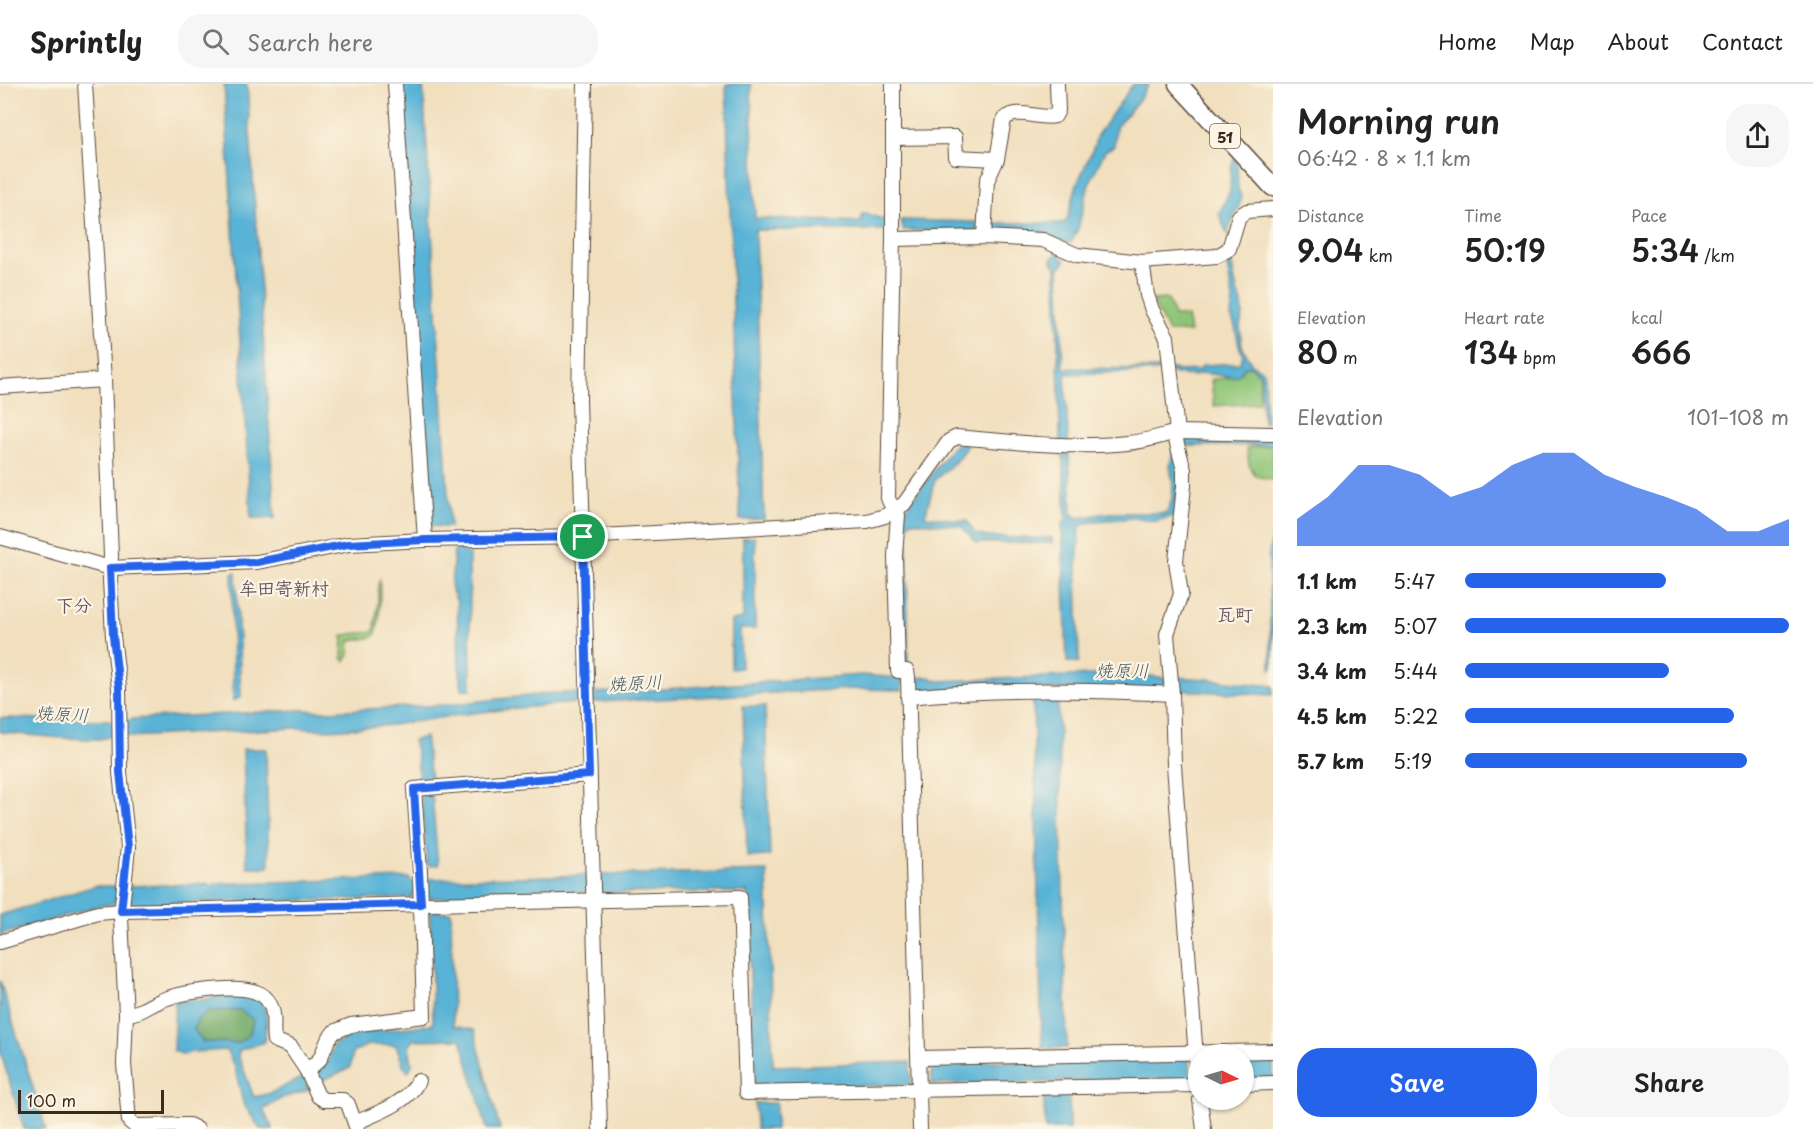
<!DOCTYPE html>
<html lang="en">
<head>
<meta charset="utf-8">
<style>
  body { margin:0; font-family:"Playpen Sans","Klee One",sans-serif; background:#f6f6f6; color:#222; height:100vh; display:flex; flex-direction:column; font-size:22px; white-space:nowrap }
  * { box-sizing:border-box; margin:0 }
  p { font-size:20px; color:#767676 }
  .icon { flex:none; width:33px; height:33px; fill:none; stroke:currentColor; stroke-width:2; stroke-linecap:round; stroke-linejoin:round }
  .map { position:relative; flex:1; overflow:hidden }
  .details { display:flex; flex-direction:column; background:#fff; width:540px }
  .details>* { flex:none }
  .needle { width:39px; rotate:95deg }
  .fabs { position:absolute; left:1188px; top:960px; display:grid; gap:12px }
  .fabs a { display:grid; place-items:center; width:66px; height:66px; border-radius:50%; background:#fff; box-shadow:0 2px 4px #0004; font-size:30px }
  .scale { position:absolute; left:18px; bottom:15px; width:146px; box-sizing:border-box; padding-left:6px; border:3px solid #3b2a1e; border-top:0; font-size:16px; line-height:21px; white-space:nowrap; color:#3b2a1e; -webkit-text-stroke:4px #fcf5e5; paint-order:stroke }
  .pin { position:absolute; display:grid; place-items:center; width:51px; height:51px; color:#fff; margin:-26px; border:3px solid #fff; border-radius:50%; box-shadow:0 2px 6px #0007 }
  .round { display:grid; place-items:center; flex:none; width:63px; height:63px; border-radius:24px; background:#f6f6f6 }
  .overview { display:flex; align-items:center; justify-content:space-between; height:102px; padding:0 24px }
  h1 { font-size:33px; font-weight:600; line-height:45px }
  .figures { display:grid; grid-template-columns:repeat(3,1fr); gap:9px; height:102px; padding:6px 24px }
  .figures div { display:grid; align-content:center }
  .figures b { font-size:30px; font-weight:600 }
  .figures small { font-size:16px; font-weight:400 }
  .figures p { font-size:16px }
  .chart { height:168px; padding:12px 24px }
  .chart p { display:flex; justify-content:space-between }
  .chart svg { width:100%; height:108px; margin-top:6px; fill:#2563eb; opacity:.7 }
  .primary-button { display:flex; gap:12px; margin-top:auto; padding:12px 24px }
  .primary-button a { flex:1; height:69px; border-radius:24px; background:#2563eb; color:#fff; font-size:24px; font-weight:600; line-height:69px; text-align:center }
  .primary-button a+a { background:#f6f6f6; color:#222 }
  ul { padding:0 24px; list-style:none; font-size:20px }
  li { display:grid; grid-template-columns:96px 72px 1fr; align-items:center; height:45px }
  li i { height:15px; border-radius:8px; background:#2563eb }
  header { display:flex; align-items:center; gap:36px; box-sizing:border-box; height:84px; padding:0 30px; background:#fff; border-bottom:2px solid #e0e0e0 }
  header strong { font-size:28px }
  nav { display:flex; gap:33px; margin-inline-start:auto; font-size:21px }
  .search { width:420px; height:54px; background:#f6f6f6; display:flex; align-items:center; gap:15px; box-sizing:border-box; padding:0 21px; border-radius:24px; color:#767676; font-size:22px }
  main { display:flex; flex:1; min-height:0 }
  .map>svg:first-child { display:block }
  .green { fill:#8ec476; stroke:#64774a; stroke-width:1.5 }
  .forest { fill:#72aa67; stroke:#566a42; stroke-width:1.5 }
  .water { fill:#58b3d6; stroke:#4a6e7a; stroke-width:1.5; fill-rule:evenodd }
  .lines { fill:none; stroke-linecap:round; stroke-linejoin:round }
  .minor-casing { stroke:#564536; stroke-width:16 }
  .major-casing { stroke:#564536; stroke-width:21 }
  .minor { stroke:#fff; stroke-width:14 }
  .major { stroke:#fff; stroke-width:18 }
  .route-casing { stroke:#fff; stroke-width:12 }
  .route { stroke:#2563eb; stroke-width:8 }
  .labels { text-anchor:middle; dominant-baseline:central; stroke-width:4.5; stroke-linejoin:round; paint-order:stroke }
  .shield { fill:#fcf5e5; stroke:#75675a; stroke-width:1.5 }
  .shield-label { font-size:15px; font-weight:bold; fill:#3b2a1e }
  .neighbourhood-label { font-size:18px; font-weight:bold; fill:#68555e; stroke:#fcf5e5 }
  .water-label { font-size:18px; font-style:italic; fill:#455a5e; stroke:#fcf5e5 }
</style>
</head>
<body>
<header>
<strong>Sprintly</strong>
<div class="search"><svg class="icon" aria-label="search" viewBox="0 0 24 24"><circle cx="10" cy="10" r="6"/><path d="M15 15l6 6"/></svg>Search here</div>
<nav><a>Home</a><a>Map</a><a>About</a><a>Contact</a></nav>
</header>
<main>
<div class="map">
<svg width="1273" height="1045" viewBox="0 0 1273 1045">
  <rect width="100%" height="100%" fill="#fcf5e5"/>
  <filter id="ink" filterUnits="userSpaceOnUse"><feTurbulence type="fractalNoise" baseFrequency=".0167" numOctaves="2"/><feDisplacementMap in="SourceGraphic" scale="12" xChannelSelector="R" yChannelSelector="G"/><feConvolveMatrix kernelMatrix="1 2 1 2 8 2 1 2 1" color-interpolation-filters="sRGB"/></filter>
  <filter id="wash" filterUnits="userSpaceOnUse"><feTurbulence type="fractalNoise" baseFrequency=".008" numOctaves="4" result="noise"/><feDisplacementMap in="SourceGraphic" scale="24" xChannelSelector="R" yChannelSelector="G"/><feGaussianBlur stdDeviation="1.35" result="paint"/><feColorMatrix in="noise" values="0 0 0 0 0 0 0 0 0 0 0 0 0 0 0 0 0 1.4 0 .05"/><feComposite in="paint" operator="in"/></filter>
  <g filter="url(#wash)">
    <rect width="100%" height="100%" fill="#f1dfbe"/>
    <g class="green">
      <path d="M1168,215L1174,232H1187L1190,248H1168L1152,216Z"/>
      <path d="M1250,282L1260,290L1259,319L1214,322L1211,295C1223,294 1236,295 1244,284Z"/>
      <path d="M1273,361V396L1256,392L1249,381L1247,364Z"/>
      <path d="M380,495C380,506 381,546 374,552C368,557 357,553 350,557L349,571L345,577L342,574L343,552C354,547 366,552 375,545C375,535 378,525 378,515C378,507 376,502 380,495Z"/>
    </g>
    <path class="forest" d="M241,926L253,936L250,950L238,959L203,958L194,947L197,936L209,927Z"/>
    <g class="water">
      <path d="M224,0H247L275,434H251Z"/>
      <path d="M402,0H423L450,443L429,442Z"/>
      <path d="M726,0H751L755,134L861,138L862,130C872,129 876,135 886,135L888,141L884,146H755L764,435L740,436Z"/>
      <path d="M1133,0H1149L1138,17L1116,43L1114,62L1105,67L1089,100L1078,145L1071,159L1062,157L1060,160V173L1065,176L1063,181L1059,185L1063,284L1174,285L1178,287L1198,286L1204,281L1240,279L1243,271C1235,256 1239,247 1231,233L1233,215L1226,177L1231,176L1237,208L1242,218L1243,232L1240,242L1242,262L1252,280L1264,288L1266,338L1263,339L1260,290L1250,282L1244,284L1240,290L1233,293L1203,289L1193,292L1176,290L1169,287L1065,290L1072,431L1079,434L1107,429H1165L1169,425L1172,414L1173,401L1170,380L1174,365L1180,396L1174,432L1156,437L1133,434L1094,437L1080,442L1077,483L1079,578H1067L1062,441L1066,435L1063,371L1060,350L1056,183L1052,178V173L1056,172V155L1046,149H991L992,139H1063L1067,136L1077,100L1095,60L1096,53Z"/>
      <path d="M1234,75L1237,77L1238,105L1242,114L1227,150L1219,130L1230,107L1231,84Z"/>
      <path d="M901,136L977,138L978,148L903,146Z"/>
      <path d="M1184,354L1273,355V361L1183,362Z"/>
      <path d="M965,357L967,362L955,378L935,396L925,432L967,437L975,450L987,453L1052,454V459H977L961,442L910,437L907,446L908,577H903L901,446L906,424L952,363Z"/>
      <path d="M1273,447V584L1271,585L1269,471Z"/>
      <path d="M755,453V545H740L741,584L731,585V537L743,535V454Z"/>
      <path d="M459,465L469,470L471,605H462L459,581L457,518L451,504L454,466Z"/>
      <path d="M236,488L241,613L233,617L232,489Z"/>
      <path d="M861,591L902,594V606L852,605L560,620L472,629L392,641L330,646L295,644L128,653C117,645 110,655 98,655C65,655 33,652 0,648V634L109,636C116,641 124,639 131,635L299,626L328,627L443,621L555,609L620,608Z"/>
      <path d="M1095,591L1123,594L1142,591L1165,594L1166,605L914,606L913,594L930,593L937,597Z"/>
      <path d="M1173,593L1208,595L1273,602V611L1175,606Z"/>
      <path d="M1033,617H1058L1067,964H1042Z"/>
      <path d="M743,622H765L770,772L747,773Z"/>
      <path d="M425,653L431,695L419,696L417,671L413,656Z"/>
      <path d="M243,665H266L269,783H247Z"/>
      <path d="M421,711H432L438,781L433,782L427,781Z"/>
      <path d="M767,787L773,982L910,978L911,1001L754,1003L747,808L581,809L440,814H427L414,808L411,814L129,820V815H115L114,820L101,821L0,851V831L95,802H115L116,807L129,806L130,802L409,794L413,799H426L427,795Z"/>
      <path d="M430,827L451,828L453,942L474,946L500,1045H487L461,955L413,956L409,961L412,981L408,988L404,983L396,961H368L353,968L350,984L319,998L314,994L315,988L328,978L334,960L361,949L433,940Z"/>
      <path d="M0,897L46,1045H24L0,967Z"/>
      <path d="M238,910C242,911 249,911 253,912C271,920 267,943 264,958L240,966L238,971L254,1013L271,1009L303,993L309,1006L282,1014L263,1026L273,1045H260L243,1019L235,983L226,966L191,968L184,971L173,966L175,917L200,916ZM240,926L253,936L250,950L238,959L203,958L194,946L197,936L209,927Z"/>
      <path d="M1273,973V994H1244V974Z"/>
      <path d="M1189,974L1191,995L932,1000L931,978Z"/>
      <path d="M1069,1010V1045H1045L1044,1011Z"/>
      <path d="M755,1019H776V1045H756Z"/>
    </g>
  </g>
  <g filter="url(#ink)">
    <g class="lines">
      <g class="minor-casing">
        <g id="minor">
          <path d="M85,0L104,296L111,471L110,496L113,552L119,604L120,688L128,763L121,834L126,930L124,980L129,1037L135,1042L189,1041L197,1045"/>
          <path d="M395,0L425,456"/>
          <path d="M585,0L579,316L600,1045"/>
          <path d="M893,0V155L888,414C890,421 895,425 898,431L895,472L898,587H907L908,593L920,1045"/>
          <path d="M893,54L955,53L956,73L997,75"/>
          <path d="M984,153L987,97L997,75L1004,35C1018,23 1039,36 1055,32L1058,26L1057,0"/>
          <path d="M1142,178L1217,172L1229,165L1239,132L1247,127L1273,125"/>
          <path d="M0,303L104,296"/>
          <path d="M0,453L110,484L257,478L349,460L425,456L583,453L867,437L885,432L904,420L949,357L957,353C1014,358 1070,365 1127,359C1144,358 1161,352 1177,348L1167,253L1152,226L1147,211L1142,178L1077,171L1043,156L984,153L893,155"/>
          <path d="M908,613C995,604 1084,606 1172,610"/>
          <path d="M0,858L98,829L121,827L740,813L746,1009L1198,1001"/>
          <path d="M126,930C142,929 147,922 160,917C180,908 236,900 256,908C262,910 267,914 270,920C276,931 272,944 274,956L291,963L307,987L320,975L328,956L334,948L351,941L424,932L420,787L414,705L589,691"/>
          <path d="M919,974L1273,967"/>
          <path d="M307,987L318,1012L324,1016H343L348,1020L357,1045"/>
          <path d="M1198,1000L1174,681L1172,610L1167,550L1181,510L1176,477L1184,402V386L1176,356L1177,348L1273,350"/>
          <path d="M1244,1000L1273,999"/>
          <path d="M1200,1016L1204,1045"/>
          <path d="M355,1039C377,1029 407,1020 418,997"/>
        </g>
      </g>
      <g class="major-casing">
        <path id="major" d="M1178,0L1273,103"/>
      </g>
      <use href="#minor" class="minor"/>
      <use href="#major" class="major"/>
    </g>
  </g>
  <g class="lines" filter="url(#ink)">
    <g class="route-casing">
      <path id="route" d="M583,453L589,691L414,705L421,820L121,827L128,763L120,688L119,604L113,552L110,484L257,478L348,460L425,456Z"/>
    </g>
    <use href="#route" class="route"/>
  </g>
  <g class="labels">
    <rect class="shield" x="1210" y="40" width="30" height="24" rx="4.5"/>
    <g class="shield-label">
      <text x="1225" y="52">51</text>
    </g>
    <g class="neighbourhood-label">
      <text x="284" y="503">牟田寄新村</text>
      <text x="74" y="520">下分</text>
      <text x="1235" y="529">瓦町</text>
    </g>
    <g class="water-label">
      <text x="1122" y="585">焼原川</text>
      <text transform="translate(635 598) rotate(-3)">焼原川</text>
      <text transform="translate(62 629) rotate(3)">焼原川</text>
    </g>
  </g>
</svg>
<div class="fabs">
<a><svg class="needle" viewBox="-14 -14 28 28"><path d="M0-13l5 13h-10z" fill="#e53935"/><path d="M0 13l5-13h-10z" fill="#767676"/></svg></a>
</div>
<div class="scale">100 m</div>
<div class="pin" style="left:583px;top:453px;background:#1e9e55"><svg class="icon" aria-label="arrive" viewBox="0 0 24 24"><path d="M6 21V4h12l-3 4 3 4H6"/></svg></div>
</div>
<section class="details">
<div class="overview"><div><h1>Morning run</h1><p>06:42 · 8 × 1.1 km</p></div><a class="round"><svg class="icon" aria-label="share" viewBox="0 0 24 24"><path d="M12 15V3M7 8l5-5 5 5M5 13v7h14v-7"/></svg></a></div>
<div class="figures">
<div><p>Distance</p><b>9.04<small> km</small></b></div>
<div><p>Time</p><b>50:19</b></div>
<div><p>Pace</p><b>5:34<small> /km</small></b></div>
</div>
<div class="figures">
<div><p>Elevation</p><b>80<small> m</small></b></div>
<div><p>Heart rate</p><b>134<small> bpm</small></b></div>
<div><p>kcal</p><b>666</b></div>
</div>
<div class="chart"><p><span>Elevation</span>101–108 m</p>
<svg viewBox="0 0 160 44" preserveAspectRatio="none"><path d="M0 44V33L10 24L20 11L30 11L40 15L50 24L60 20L70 11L80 6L90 6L100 15L110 20L120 24L130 29L140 38L150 38L160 33V44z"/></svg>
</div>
<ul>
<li><b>1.1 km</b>5:47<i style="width:62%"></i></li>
<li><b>2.3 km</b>5:07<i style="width:100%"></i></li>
<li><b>3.4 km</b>5:44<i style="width:63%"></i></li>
<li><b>4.5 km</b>5:22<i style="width:83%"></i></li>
<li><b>5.7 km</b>5:19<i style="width:87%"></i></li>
</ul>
<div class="primary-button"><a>Save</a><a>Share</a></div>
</section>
</main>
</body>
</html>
